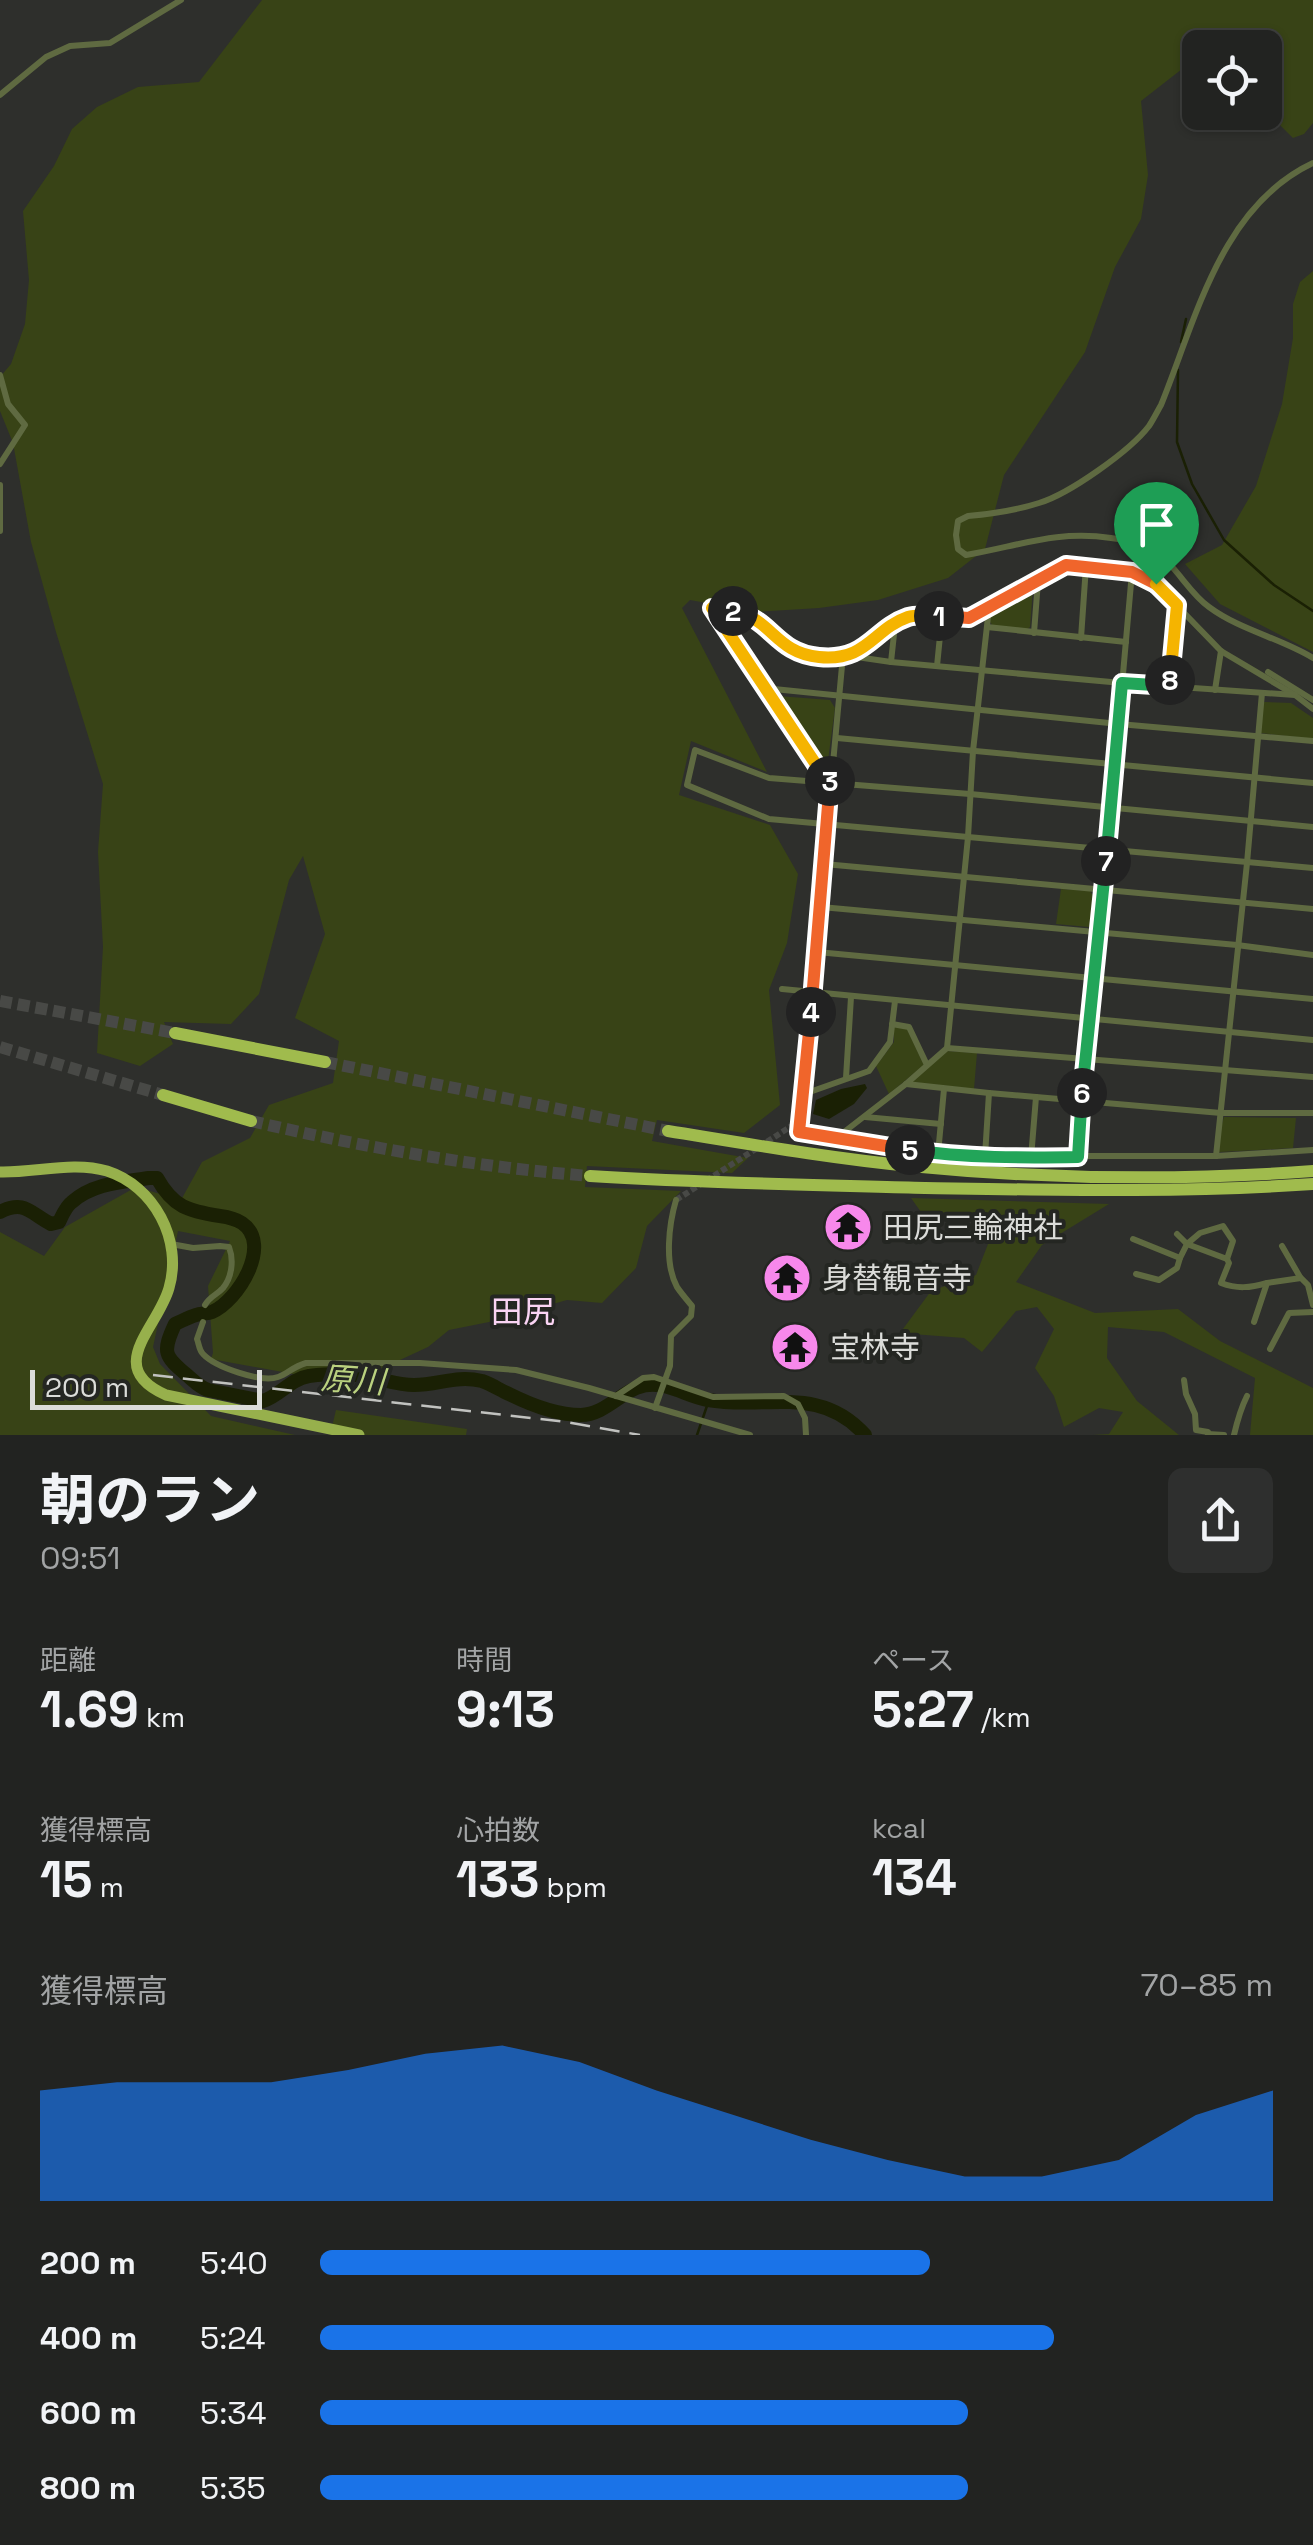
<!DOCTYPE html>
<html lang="ja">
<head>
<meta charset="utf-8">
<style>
  body { margin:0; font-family:"Space Grotesk","Noto Sans JP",sans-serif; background:#2e2f2e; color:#f1f3f6; height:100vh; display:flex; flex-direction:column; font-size:38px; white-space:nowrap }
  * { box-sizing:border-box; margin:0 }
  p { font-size:32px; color:#a2a4a5 }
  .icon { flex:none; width:55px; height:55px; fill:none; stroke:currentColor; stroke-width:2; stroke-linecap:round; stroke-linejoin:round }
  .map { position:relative; height:1435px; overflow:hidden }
  .panel { display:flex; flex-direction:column; background:#222321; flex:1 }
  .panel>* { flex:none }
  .fabs { position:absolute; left:1182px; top:30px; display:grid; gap:20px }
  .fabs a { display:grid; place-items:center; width:100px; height:100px; border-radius:15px; background:#222321; box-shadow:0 2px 8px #0004,0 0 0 2px #3f403f; font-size:50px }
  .scale { position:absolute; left:30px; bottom:25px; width:232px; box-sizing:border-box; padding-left:10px; border:5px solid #dbdcd9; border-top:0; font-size:28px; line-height:35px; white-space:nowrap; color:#dbdcd9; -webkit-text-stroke:8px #242622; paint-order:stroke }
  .pin { position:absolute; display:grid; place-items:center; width:85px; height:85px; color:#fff; margin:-102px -42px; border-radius:50% 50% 50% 0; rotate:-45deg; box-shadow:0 0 10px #0007 }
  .pin .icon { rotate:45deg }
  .km { position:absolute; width:50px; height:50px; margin:-25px; border-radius:50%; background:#222; color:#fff; font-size:28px; line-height:50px; text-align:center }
  .round { display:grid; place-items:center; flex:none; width:105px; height:105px; border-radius:15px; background:#2e2f2e }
  .headline { display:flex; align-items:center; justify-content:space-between; height:170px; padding:0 40px }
  h1 { font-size:55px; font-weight:700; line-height:75px }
  .figures { display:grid; grid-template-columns:repeat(3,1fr); gap:15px; height:170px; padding:10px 40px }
  .figures div { display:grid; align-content:center }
  .figures b { font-size:50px; font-weight:700 }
  .figures small { font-size:28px; font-weight:400 }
  .figures p { font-size:28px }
  .chart { height:280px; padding:20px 40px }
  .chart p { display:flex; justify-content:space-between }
  .chart svg { width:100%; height:180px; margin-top:10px; fill:#1a73e8; opacity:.7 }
  ul { padding:0 40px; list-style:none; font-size:32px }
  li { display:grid; grid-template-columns:160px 120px 1fr; align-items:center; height:75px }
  li i { height:25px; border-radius:12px; background:#1a73e8 }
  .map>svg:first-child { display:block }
  .green { fill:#384316 }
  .water { fill:#1a2004 }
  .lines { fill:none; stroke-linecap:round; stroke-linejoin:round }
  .stream { stroke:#1a2004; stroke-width:2.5 }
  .river { stroke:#1a2004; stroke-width:14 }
  .minor-tunnel { stroke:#484946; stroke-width:6; stroke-dasharray:6 3; stroke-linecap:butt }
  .motorway-tunnel { stroke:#484946; stroke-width:12; stroke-dasharray:12 6; stroke-linecap:butt }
  .minor { stroke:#5f6a41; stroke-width:6 }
  .trunk { stroke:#97b04c; stroke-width:11 }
  .motorway { stroke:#a0bb4d; stroke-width:12 }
  .rail { stroke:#c1c2bf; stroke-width:2.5; stroke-dasharray:20 10; stroke-linecap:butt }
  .split-1-casing { stroke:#fff; stroke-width:20 }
  .split-2-casing { stroke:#fff; stroke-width:20 }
  .split-3-casing { stroke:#fff; stroke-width:20 }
  .split-4-casing { stroke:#fff; stroke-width:20 }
  .split-5-casing { stroke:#fff; stroke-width:20 }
  .split-6-casing { stroke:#fff; stroke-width:20 }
  .split-7-casing { stroke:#fff; stroke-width:20 }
  .split-8-casing { stroke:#fff; stroke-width:20 }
  .split-9-casing { stroke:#fff; stroke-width:20 }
  .split-1 { stroke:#f0652b; stroke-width:12 }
  .split-2 { stroke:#f5b400; stroke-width:12 }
  .split-3 { stroke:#f5b400; stroke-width:12 }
  .split-4 { stroke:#f0652b; stroke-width:12 }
  .split-5 { stroke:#f0652b; stroke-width:12 }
  .split-6 { stroke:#22a559; stroke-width:12 }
  .split-7 { stroke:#22a559; stroke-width:12 }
  .split-8 { stroke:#22a559; stroke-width:12 }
  .split-9 { stroke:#f5b400; stroke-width:12 }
  .labels { text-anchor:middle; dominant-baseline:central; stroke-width:8; stroke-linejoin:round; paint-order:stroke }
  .poi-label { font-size:30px; fill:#dbdcd9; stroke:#242622; text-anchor:start }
  .neighbourhood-label { font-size:32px; fill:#fad4f4; stroke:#242622 }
  .water-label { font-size:32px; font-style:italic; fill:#bad17f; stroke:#242622 }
</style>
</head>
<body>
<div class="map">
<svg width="1313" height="1435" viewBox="0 0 1313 1435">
  <rect width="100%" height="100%" fill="#2e2f2c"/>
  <g class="green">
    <path d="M262,0H1313V123L1304,134L1293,138L1278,123L1265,65V48L1256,47L1252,42C1233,42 1218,47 1200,48V55L1141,101L1148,175L1141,219L1115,267L1085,352L1004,475L985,549L948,578L878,600L819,608L756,612L690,600L682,608L767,772L691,741L679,795L770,825L798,874L787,943L769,990L780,1105L744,1133L657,1120L652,1141L748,1158L732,1173L587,1166L585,1187L681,1191L647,1226L636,1268L602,1303L567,1300L489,1322L449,1330L428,1347L348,1384L211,1359L213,1353L208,1286L230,1241L178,1231L153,1347L160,1364L211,1416L295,1435H0V1232L44,1256L65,1227L136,1187L181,1200L202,1162L250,1138L269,1105L333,1083L339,1041L295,1018L325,934L303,856L289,880L259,994L231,1024L164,1022L173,1044L140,1066L97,1053L103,947L98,852L103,784L56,632L31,542L13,443L0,411V377L11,364L25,324L29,280L23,211L54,166L72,129L97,107L138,87L199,82Z"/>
    <path d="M1313,271V652L1220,604L1185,564L1222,545L1256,486L1282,404L1293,338V304L1300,282Z"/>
    <path d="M1033,587L1030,627L1025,631L993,626L990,622L992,611Z"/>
    <path d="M778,696L830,700L835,708L827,768L822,769L774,700Z"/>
    <path d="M1265,702L1291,703L1313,718V739L1260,733L1262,703Z"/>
    <path d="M1061,889L1090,891L1096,900L1089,927L1056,924Z"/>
    <path d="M894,1027L907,1029L924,1065L889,1094L876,1066L894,1042Z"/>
    <path d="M947,1051L977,1053L974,1089L912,1082Z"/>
    <path d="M1224,1117L1296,1118L1293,1148L1219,1152L1217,1141Z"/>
    <path d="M911,1198L1109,1204L1042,1245L1016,1282L1095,1313L1178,1309L1220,1341L1313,1388V1435H1250L1255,1378L1164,1332L1108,1327L1107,1358L1137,1401L1179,1435H1093L1109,1434L1123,1412L1099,1408L1064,1427L1054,1396L1035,1368L1054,1329L1037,1307L1016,1311L982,1352L964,1338L900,1333L931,1291L976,1275L988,1244L986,1215L921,1212Z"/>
    <path d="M336,1410L467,1429L466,1435H330Z"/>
  </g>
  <path class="water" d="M865,1084L867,1088L854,1104L829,1119L813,1114L816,1100L841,1089Z"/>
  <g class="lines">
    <g class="stream">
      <path d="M1181,342L1186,319"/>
      <path d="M1178,370L1177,442L1192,484L1224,540L1274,585L1313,611"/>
      <path d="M697,1435L709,1400"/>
    </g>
    <path class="river" d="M0,1212C24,1200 29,1212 51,1224L59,1222C62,1216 66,1206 72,1202C93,1183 123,1182 149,1178H157C173,1207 188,1211 220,1216C227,1217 236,1219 242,1223C273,1244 238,1301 212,1312C207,1314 201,1313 196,1315C189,1317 182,1321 175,1324C162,1352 164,1356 187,1375C195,1382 199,1387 208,1390L263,1401C280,1396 290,1379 309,1376C326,1374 346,1373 362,1376C379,1378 397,1385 414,1385C439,1385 456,1375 482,1381C491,1384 500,1390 509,1394C531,1405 556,1415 581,1415C607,1415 625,1386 649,1385C669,1383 689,1397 708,1400C765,1410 820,1384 865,1435"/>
    <path class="minor-tunnel" d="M676,1200L801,1120"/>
    <g class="motorway-tunnel">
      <path d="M0,1001L175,1033"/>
      <path d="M0,1047L163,1095"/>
      <path d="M325,1062L668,1131"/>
      <path d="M251,1121C363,1147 475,1167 590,1176"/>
    </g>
    <g class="minor">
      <path d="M0,95L46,57L70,46L110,43L181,0"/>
      <path d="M1313,163C1221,206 1196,319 1161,405C1157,412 1153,420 1149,426C1130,451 1069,494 1039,503C1017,510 991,514 968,516L958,521L956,535L958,549L966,555C1019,546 1056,530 1111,538C1126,540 1143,543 1155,552C1177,566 1188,592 1209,607C1240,630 1280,638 1313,658"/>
      <path d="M0,375L8,404L25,425L0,464"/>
      <path d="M0,485V531"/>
      <path d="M895,625L910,616L969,618L1066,565L1132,572L1156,584L1221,651L1295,695L1313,709"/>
      <path d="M987,627L1126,642"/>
      <path d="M1034,633L1038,581"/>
      <path d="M1081,638L1086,566"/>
      <path d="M937,666L942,616"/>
      <path d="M1268,672L1313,700"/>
      <path d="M1170,686L1177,606"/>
      <path d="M764,688L1119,724L1313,741"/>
      <path d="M1215,690L1221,651"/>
      <path d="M1295,695L1122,683L891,662L843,655L799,1133L938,1154L985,1156H1216L1313,1150"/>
      <path d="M837,738L1313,783"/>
      <path d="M824,781L819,769L712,608L747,614L755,618L789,649L822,658L860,652L895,625L891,662"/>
      <path d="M1313,827L970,794L769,778L695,750L687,785L769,819L1313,868"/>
      <path d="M824,864L1313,909"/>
      <path d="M821,907L1237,945L1313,955"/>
      <path d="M817,952L1313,999"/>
      <path d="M782,989L1313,1040"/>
      <path d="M892,1024L909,1027L927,1065"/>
      <path d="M947,1048L1313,1077"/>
      <path d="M846,1078L851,997"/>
      <path d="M906,1084L989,1093L1221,1113H1313"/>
      <path d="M804,1094L869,1071L890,1042L895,1001"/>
      <path d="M865,1117L941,1124"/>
      <path d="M835,1139L906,1084L947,1048L968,837L973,751L989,608"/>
      <path d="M938,1154L944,1089"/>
      <path d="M985,1156L989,1093"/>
      <path d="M1216,1156L1247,863L1262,693"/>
      <path d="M1078,1157L1081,1100L1104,890L1132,572"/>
      <path d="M1031,1158L1036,1097"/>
      <path d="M1177,1234L1187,1244L1200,1233L1223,1226L1233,1241L1227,1259"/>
      <path d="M1133,1239L1180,1258L1187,1244L1227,1259L1229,1263L1221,1283C1237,1289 1250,1288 1267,1283"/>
      <path d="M171,1244L193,1248L220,1246L229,1247C234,1260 232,1277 223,1288C217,1295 210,1296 205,1305"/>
      <path d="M1282,1246L1300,1277"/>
      <path d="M1136,1274L1159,1280L1177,1268L1180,1258"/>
      <path d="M203,1322L197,1339C199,1344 199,1350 203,1354C215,1367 261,1383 278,1377C288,1374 292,1367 306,1363H420L516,1370L589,1388L750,1435"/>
      <path d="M1254,1322L1267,1283L1301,1278L1308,1285L1313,1305"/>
      <path d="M1270,1349L1289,1313L1313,1312"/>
      <path d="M1184,1380L1186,1394L1195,1414L1196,1430L1208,1432"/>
      <path d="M616,1396L643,1378L654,1377L713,1397L784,1396L798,1404L805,1418L806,1435"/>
      <path d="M655,1408L670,1366L671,1336L691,1316L692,1306C687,1300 681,1293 677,1287C664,1263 669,1224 676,1200"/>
      <path d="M1208,1434L1224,1435"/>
      <path d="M1234,1435C1237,1422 1241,1408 1247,1396"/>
    </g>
    <path class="trunk" d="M0,1172C35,1173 73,1161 107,1171C154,1186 183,1240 169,1288C158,1328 103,1367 166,1395L359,1435"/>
    <g class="motorway">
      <path d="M175,1033L325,1062"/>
      <path d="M163,1095L251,1121"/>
      <path d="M668,1131C749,1144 829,1158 910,1166C1043,1179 1179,1181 1313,1171"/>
      <path d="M590,1176C701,1183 813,1185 925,1188C1054,1190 1184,1193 1313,1184"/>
    </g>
    <path class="rail" d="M153,1375L566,1422L640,1435"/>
  </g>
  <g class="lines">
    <g class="split-1-casing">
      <path id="split-1" d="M939,616L969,618L1066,565L1132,572L1156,584"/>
    </g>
    <g class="split-2-casing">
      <path id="split-2" d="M733,611C772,618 775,653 819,657C867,662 873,629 908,617C917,614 930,616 939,616"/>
    </g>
    <g class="split-3-casing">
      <path id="split-3" d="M733,611L712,608L819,769L824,781H830"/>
    </g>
    <g class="split-4-casing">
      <path id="split-4" d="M811,1012L830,781"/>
    </g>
    <g class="split-5-casing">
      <path id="split-5" d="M811,1012L799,1132L910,1150"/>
    </g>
    <g class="split-6-casing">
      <path id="split-6" d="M910,1150C966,1158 1023,1158 1078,1157L1082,1093"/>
    </g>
    <g class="split-7-casing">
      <path id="split-7" d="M1082,1093L1106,861"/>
    </g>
    <g class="split-8-casing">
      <path id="split-8" d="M1106,861L1122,683L1170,686V680"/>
    </g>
    <g class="split-9-casing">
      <path id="split-9" d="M1156,584L1177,605L1170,680"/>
    </g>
    <use href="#split-1" class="split-1"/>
    <use href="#split-2" class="split-2"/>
    <use href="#split-3" class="split-3"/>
    <use href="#split-4" class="split-4"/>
    <use href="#split-5" class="split-5"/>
    <use href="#split-6" class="split-6"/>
    <use href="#split-7" class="split-7"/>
    <use href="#split-8" class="split-8"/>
    <use href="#split-9" class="split-9"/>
  </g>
  <defs>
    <g id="temple-disc" transform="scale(2.5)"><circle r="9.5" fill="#f788eb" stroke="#242622"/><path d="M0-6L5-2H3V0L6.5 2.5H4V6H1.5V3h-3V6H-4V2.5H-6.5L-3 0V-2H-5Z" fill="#111"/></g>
  </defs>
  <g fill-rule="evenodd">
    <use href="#temple-disc" x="848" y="1227"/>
    <use href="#temple-disc" x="787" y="1278"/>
    <use href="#temple-disc" x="795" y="1347"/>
  </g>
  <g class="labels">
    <g class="poi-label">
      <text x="883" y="1227">田尻三輪神社</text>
      <text x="822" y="1278">身替観音寺</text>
      <text x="830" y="1347">宝林寺</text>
    </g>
    <g class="neighbourhood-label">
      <text x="523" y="1312">田尻</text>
    </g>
    <g class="water-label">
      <text transform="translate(353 1380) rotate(4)">原川</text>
    </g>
  </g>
</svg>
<div class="fabs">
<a><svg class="icon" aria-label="locate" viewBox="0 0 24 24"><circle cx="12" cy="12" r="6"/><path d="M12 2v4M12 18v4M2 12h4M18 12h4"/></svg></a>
</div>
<div class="scale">200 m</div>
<div class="pin" style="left:1156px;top:584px;background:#1e9e55"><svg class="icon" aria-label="arrive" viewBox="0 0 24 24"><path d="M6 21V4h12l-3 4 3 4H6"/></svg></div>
<b class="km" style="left:939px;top:616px">1</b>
<b class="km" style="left:733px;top:611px">2</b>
<b class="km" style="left:830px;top:781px">3</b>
<b class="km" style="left:811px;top:1012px">4</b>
<b class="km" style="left:910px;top:1150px">5</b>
<b class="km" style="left:1082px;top:1093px">6</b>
<b class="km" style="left:1106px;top:861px">7</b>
<b class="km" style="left:1170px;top:680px">8</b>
</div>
<section class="panel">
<div class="headline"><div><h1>朝のラン</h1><p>09:51</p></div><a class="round"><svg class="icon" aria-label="share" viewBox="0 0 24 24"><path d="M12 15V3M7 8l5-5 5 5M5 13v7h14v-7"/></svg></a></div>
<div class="figures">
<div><p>距離</p><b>1.69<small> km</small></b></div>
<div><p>時間</p><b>9:13</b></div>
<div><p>ペース</p><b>5:27<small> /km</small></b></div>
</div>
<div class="figures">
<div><p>獲得標高</p><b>15<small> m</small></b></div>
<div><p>心拍数</p><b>133<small> bpm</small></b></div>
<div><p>kcal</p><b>134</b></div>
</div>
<div class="chart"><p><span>獲得標高</span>70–85 m</p>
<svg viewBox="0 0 160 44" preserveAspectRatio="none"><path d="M0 44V17L10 15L20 15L30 15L40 12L50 8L60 6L70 10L80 17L90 23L100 29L110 34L120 38L130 38L140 34L150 23L160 17V44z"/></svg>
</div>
<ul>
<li><b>200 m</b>5:40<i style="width:64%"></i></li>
<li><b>400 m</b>5:24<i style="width:77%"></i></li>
<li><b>600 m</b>5:34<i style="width:68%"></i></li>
<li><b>800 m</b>5:35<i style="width:68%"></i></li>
</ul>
</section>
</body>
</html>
